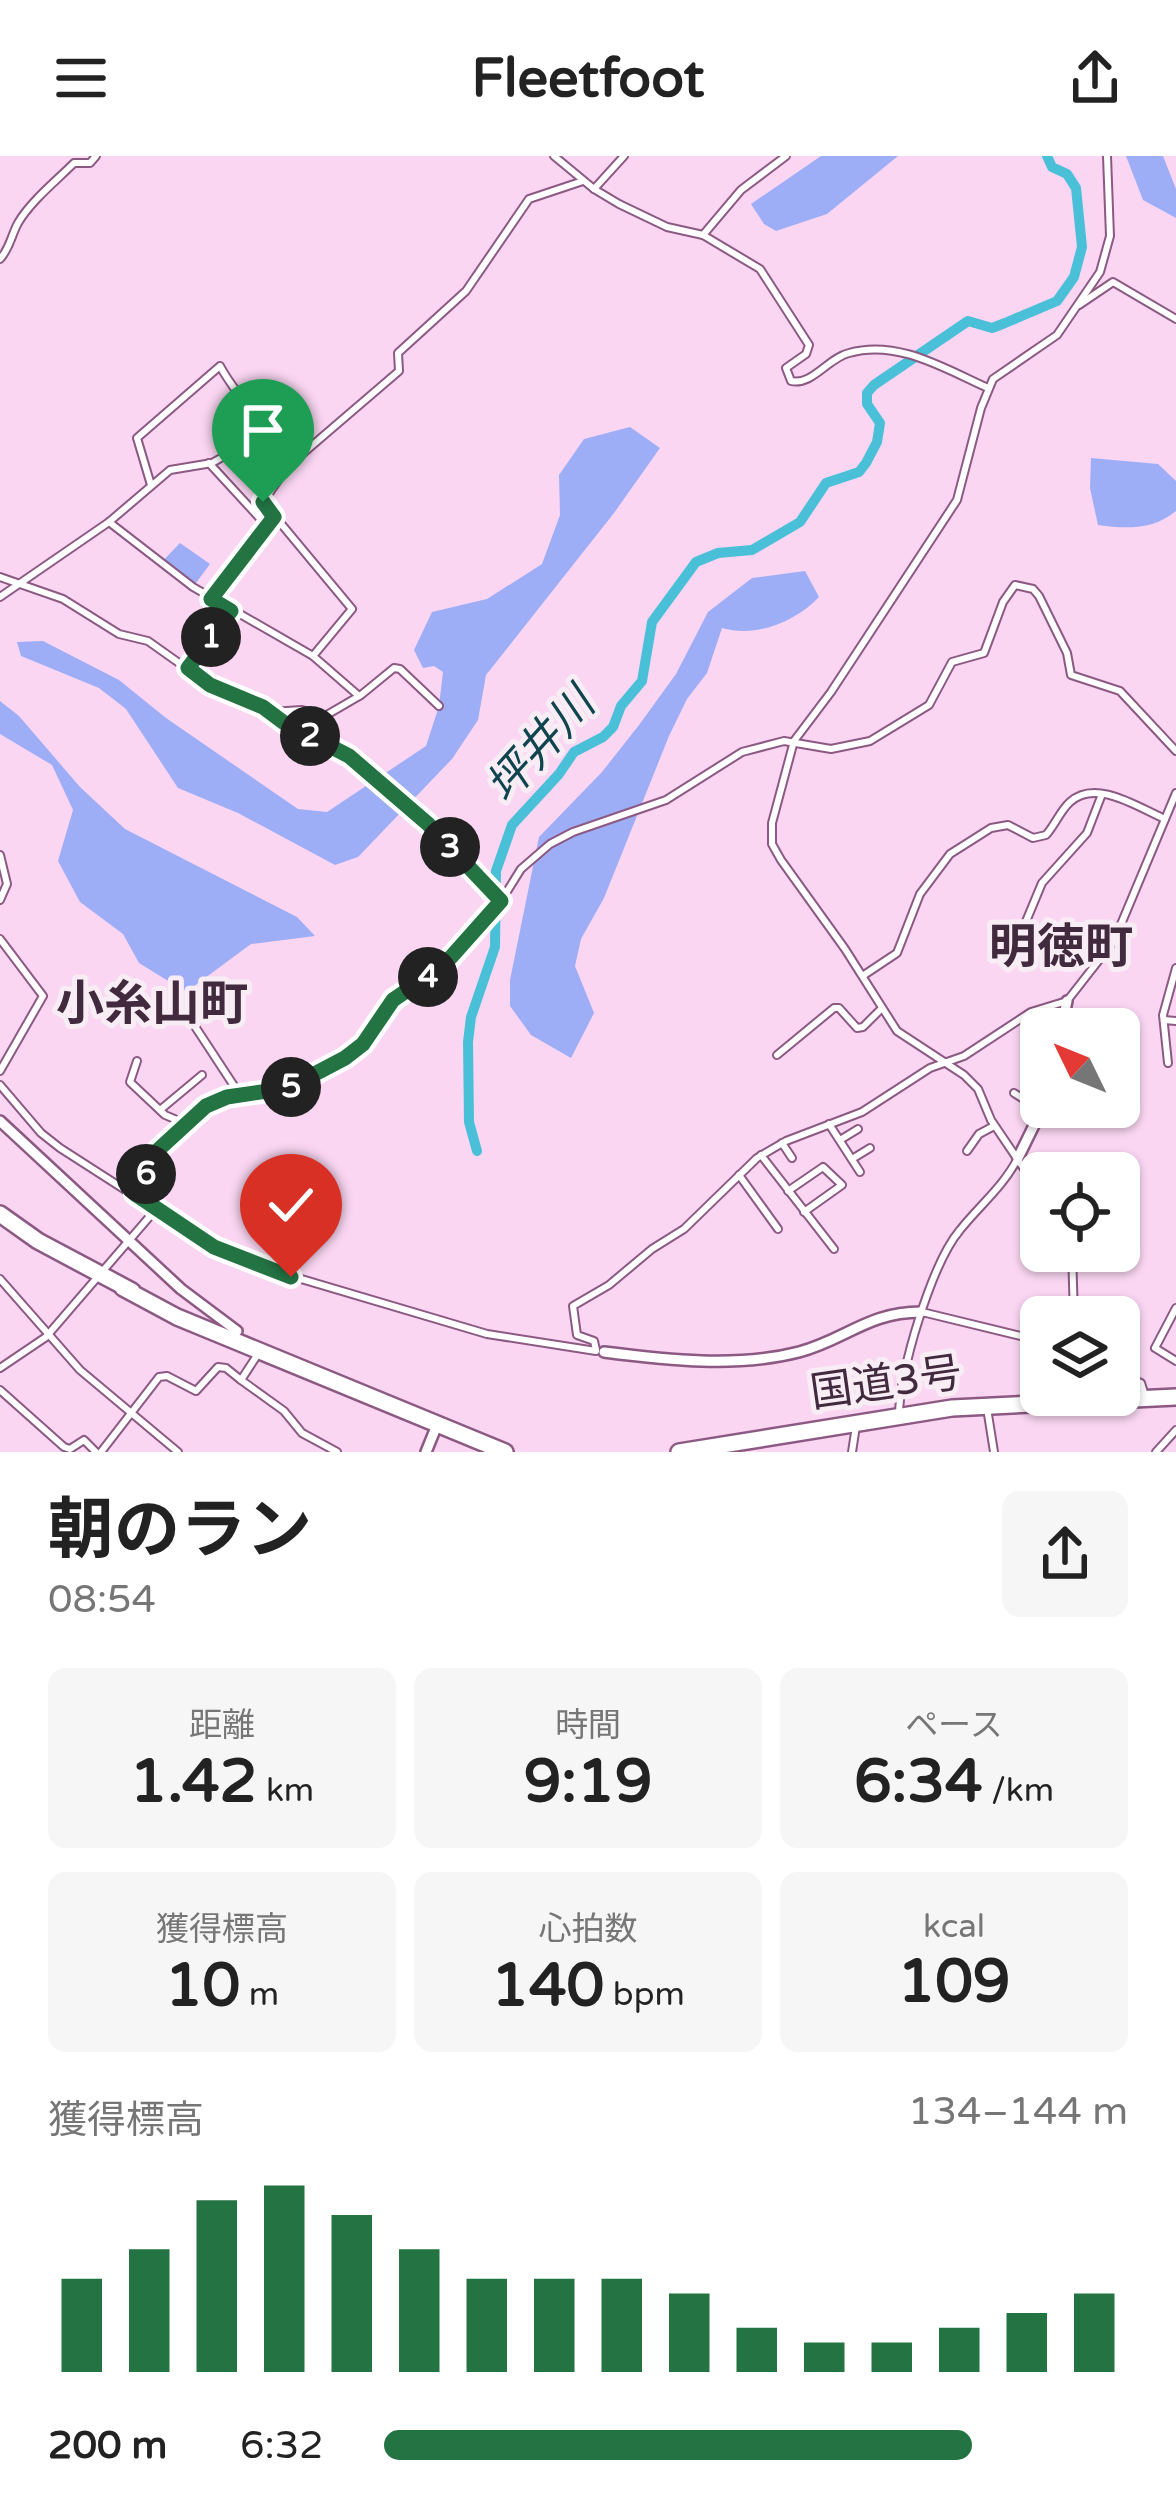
<!DOCTYPE html>
<html lang="ja">
<head>
<meta charset="utf-8">
<style>
  body { margin:0; font-family:"Varela Round","Noto Sans JP",sans-serif; background:#f6f6f6; color:#222; height:100vh; display:flex; flex-direction:column; font-size:45px; white-space:nowrap }
  * { box-sizing:border-box; margin:0 }
  p { font-size:39px; color:#767676 }
  .icon { flex:none; width:66px; height:66px; fill:none; stroke:currentColor; stroke-width:2; stroke-linecap:round; stroke-linejoin:round }
  .map { position:relative; height:1296px; overflow:hidden }
  .details { display:flex; flex-direction:column; background:#fff; flex:1 }
  .details>* { flex:none }
  .needle { width:78px; rotate:313deg }
  .controls { position:absolute; left:1020px; top:852px; display:grid; gap:24px }
  .controls a { display:grid; place-items:center; width:120px; height:120px; border-radius:18px; background:#fff; box-shadow:0 3px 9px #0004; font-size:60px }
  .pin { position:absolute; display:grid; place-items:center; width:102px; height:102px; color:#fff; margin:-123px -51px; border-radius:50% 50% 50% 0; rotate:-45deg; box-shadow:0 0 12px #0007 }
  .pin .icon { rotate:45deg }
  .km { position:absolute; width:60px; height:60px; margin:-30px; border-radius:50%; background:#222; color:#fff; font-size:33px; line-height:60px; text-align:center }
  .round { display:grid; place-items:center; flex:none; width:126px; height:126px; border-radius:18px; background:#f6f6f6 }
  .overview { display:flex; align-items:center; justify-content:space-between; height:204px; padding:0 48px }
  h1 { font-size:66px; font-weight:700; line-height:90px }
  .figures { display:grid; grid-template-columns:repeat(3,1fr); gap:18px; height:204px; padding:12px 48px }
  .figures div { display:grid; align-content:center; border-radius:18px; background:#f6f6f6; text-align:center }
  .figures b { font-size:60px; font-weight:700 }
  .figures small { font-size:33px; font-weight:400 }
  .figures p { font-size:33px }
  .chart { height:336px; padding:24px 48px }
  .chart p { display:flex; justify-content:space-between }
  .chart svg { width:100%; height:216px; margin-top:12px; stroke:#237343; stroke-width:6 }
  ul { padding:0 48px; list-style:none; font-size:39px }
  li { display:grid; grid-template-columns:192px 144px 1fr; align-items:center; height:90px }
  li i { height:30px; border-radius:15px; background:#237343 }
  header { display:flex; justify-content:space-between; align-items:center; height:156px; padding:0 48px; background:#fff; font-size:54px; font-weight:700 }
  .map>svg:first-child { display:block }
  .green { fill:#9daef6 }
  .lines { fill:none; stroke-linecap:round; stroke-linejoin:round }
  .river { stroke:#4ac0d8; stroke-width:10 }
  .street-casing { stroke:#8c5983; stroke-width:10 }
  .secondary-casing { stroke:#8c5983; stroke-width:14 }
  .highway-casing { stroke:#8c5983; stroke-width:20 }
  .street { stroke:#fff; stroke-width:6 }
  .secondary { stroke:#fff; stroke-width:9 }
  .highway { stroke:#fff; stroke-width:15 }
  .route-casing { stroke:#fff; stroke-width:24 }
  .route { stroke:#237343; stroke-width:15 }
  .labels { text-anchor:middle; dominant-baseline:central; stroke-width:10; stroke-linejoin:round; paint-order:stroke }
  .street-label { font-size:42px; fill:#412a3d; stroke:#f8ecf5 }
  .water-label { font-size:45px; font-style:italic; fill:#10454f; stroke:#f8ecf5 }
  .quarter-label { font-size:48px; font-weight:bold; fill:#412a3d; stroke:#f8ecf5 }
</style>
</head>
<body>
<header><svg class="icon" aria-label="menu" viewBox="0 0 24 24"><path d="M4 6h16M4 12h16M4 18h16"/></svg>Fleetfoot<svg class="icon" aria-label="share" viewBox="0 0 24 24"><path d="M12 15V3M7 8l5-5 5 5M5 13v7h14v-7"/></svg></header>
<div class="map">
<svg width="1176" height="1296" viewBox="0 0 1176 1296">
  <rect width="100%" height="100%" fill="#fad6f2"/>
  <g class="green">
    <path d="M821,0H898L827,58L776,75L764,68L751,48Z"/>
    <path d="M1126,0H1163L1176,33V62L1143,44Z"/>
    <path d="M630,271L660,292L614,357L486,519L478,564L452,603L358,701L335,709L238,657L178,632L126,553L99,532L21,500L17,486L43,485L119,524L166,562L298,653L327,656L426,590L439,550L443,516L434,510L423,512L414,494L432,456L487,443L542,408L560,359L559,319L584,283Z"/>
    <path d="M1091,302L1158,308L1176,325V355C1153,374 1127,373 1098,369L1090,332Z"/>
    <path d="M180,387L210,408L193,431L159,409Z"/>
    <path d="M805,415L819,441C795,466 756,482 722,472L707,517L687,543L669,580L604,742L581,783L575,810L594,857L571,902L531,879L510,850V824L539,681L602,616L639,569L676,518L708,456L752,422Z"/>
    <path d="M0,545L19,560L80,631L125,673L297,761L315,780L251,788L186,836L139,807L123,778L80,746L58,705L73,654L52,609L0,578Z"/>
  </g>
  <g class="lines">
    <path class="river" d="M477,995L469,966L468,886L471,861L495,791L496,715L512,669L559,618L574,596L603,581L613,571L621,550L642,525L652,466L696,406L718,397L752,394L800,366L826,327L859,316L866,307L877,286L880,267L867,248V237L874,229L968,165L992,172L1005,167L1057,145L1074,121L1082,91L1076,32L1067,18L1052,11L1047,0"/>
    <g class="street-casing">
      <g id="street">
        <path d="M554,0L594,33L619,48L667,71L703,79L760,113L809,189L806,198L786,212L791,225C812,230 828,202 849,197C898,183 945,213 988,232"/>
        <path d="M594,33L624,0"/>
        <path d="M703,79L741,34L786,0"/>
        <path d="M0,103C10,92 11,80 18,67C31,45 56,25 74,7H90L96,0"/>
        <path d="M1079,149L1113,126L1176,163"/>
        <path d="M286,302V313L263,346L352,453L313,500"/>
        <path d="M209,307L266,369"/>
        <path d="M151,329L137,282L220,210C232,233 252,252 262,275L257,285"/>
        <path d="M109,366L193,431L313,500L359,540"/>
        <path d="M0,421L63,443L119,478L148,485L210,529L263,551L283,566L349,600L429,668L501,745"/>
        <path d="M0,441L109,366L170,314L212,307L251,285L286,302L301,299L399,215L398,197L466,135L529,43L583,25"/>
        <path d="M211,443L275,361"/>
        <path d="M187,512L231,455"/>
        <path d="M271,556L302,554L325,560L361,539L394,512L400,513L439,550"/>
        <path d="M0,699L7,728L0,744"/>
        <path d="M1022,775L1042,727L1087,677L1102,638"/>
        <path d="M0,783L43,840L0,915"/>
        <path d="M864,819L897,797L920,738L950,698L991,672L1008,669L1033,682L1046,679C1055,669 1060,655 1070,646C1096,622 1139,652 1165,663"/>
        <path d="M1164,864L1176,865"/>
        <path d="M196,872L240,939"/>
        <path d="M777,899L834,852H839L857,872L863,871L882,852"/>
        <path d="M137,905L130,926L165,959L184,967"/>
        <path d="M1168,907L1163,859L1176,812"/>
        <path d="M0,929L41,977L60,992L214,1091L244,1106L487,1178L596,1195"/>
        <path d="M1014,937L1041,954"/>
        <path d="M160,954L202,919"/>
        <path d="M829,968L860,1016"/>
        <path d="M840,984L858,973"/>
        <path d="M782,987L792,1002"/>
        <path d="M967,995L979,978L994,970"/>
        <path d="M761,999L834,1093"/>
        <path d="M852,1003L870,992"/>
        <path d="M739,1019L778,1073"/>
        <path d="M788,1035L823,1011L842,1029L804,1056"/>
        <path d="M135,1038L158,994L206,950L227,941L288,932L345,902L363,888L393,844L444,809L501,745L521,713L550,688L573,676L666,644L742,596L784,585L831,593L870,585L929,549L952,506L984,497L1003,446L1015,429L1033,433L1039,440L1067,497L1071,519L1120,535L1176,595"/>
        <path d="M1041,1038L991,964L978,933L964,919L897,875L845,793L781,704L772,688V667L794,585L831,536L957,344L981,252L993,223L1057,179L1100,116L1110,80L1107,0"/>
        <path d="M1072,1095L1074,1161"/>
        <path d="M0,1123L80,1214L178,1296"/>
        <path d="M1176,1152L1155,1192L1176,1205"/>
        <path d="M922,1156L1041,1185"/>
        <path d="M596,1194L594,1185L577,1179L573,1150L609,1129L652,1093L684,1073L757,1002L786,985L862,956L930,912L964,900L1031,856L1067,845L1114,785L1176,637"/>
        <path d="M0,1212L46,1181L157,1052"/>
        <path d="M1119,1218L1141,1227L1145,1240"/>
        <path d="M241,1224L284,1255L302,1277L337,1296"/>
        <path d="M0,1234L64,1291L70,1293L84,1284L96,1296"/>
        <path d="M987,1252L994,1296"/>
        <path d="M899,1259C899,1216 932,1107 960,1074C980,1049 1003,1031 1018,1002"/>
        <path d="M101,1296L159,1221L167,1220L196,1235L218,1211L226,1212L241,1224L258,1198"/>
        <path d="M852,1296L856,1270"/>
        <path d="M1156,1296L1176,1274"/>
      </g>
    </g>
    <g class="secondary-casing">
      <g id="secondary">
        <path d="M1061,873L1067,845"/>
        <path d="M0,965L181,1133L237,1175"/>
        <path d="M1018,1002L1043,951"/>
        <path d="M604,1196C667,1204 737,1212 799,1196C845,1184 868,1156 921,1156"/>
        <path d="M426,1296L437,1269"/>
      </g>
    </g>
    <g class="highway-casing">
      <g id="highway">
        <path d="M0,1058L38,1085L132,1135"/>
        <path d="M123,1132L177,1161L505,1296"/>
        <path d="M679,1296L952,1252L1176,1241"/>
      </g>
    </g>
    <use href="#street" class="street"/>
    <use href="#secondary" class="secondary"/>
    <use href="#highway" class="highway"/>
  </g>
  <g class="lines">
    <g class="route-casing">
      <path id="route" d="M263,346L274,361L211,443L231,455L188,512L210,529L263,551L283,566L349,600L428,668L501,745L444,809L393,844L363,888L345,902L288,932L227,941L206,950L158,994L135,1038L214,1091L291,1121"/>
    </g>
    <use href="#route" class="route"/>
  </g>
  <g class="labels">
    <g class="street-label">
      <text transform="translate(886 1227) rotate(-8)">国道3号</text>
    </g>
    <g class="water-label">
      <text transform="translate(541 590) rotate(-48)">坪井川</text>
    </g>
    <g class="quarter-label">
      <text x="1061" y="792">明徳町</text>
      <text x="152" y="849">小糸山町</text>
    </g>
  </g>
</svg>
<div class="controls">
<a><svg class="needle" viewBox="-14 -14 28 28"><path d="M0-13l5 13h-10z" fill="#e53935"/><path d="M0 13l5-13h-10z" fill="#767676"/></svg></a>
<a><svg class="icon" aria-label="locate" viewBox="0 0 24 24"><circle cx="12" cy="12" r="6"/><path d="M12 2v4M12 18v4M2 12h4M18 12h4"/></svg></a>
<a><svg class="icon" aria-label="layers" viewBox="0 0 24 24"><path d="M12 4l9 5-9 5-9-5zM3 14l9 5 9-5"/></svg></a>
</div>
<div class="pin" style="left:263px;top:346px;background:#1e9e55"><svg class="icon" aria-label="arrive" viewBox="0 0 24 24"><path d="M6 21V4h12l-3 4 3 4H6"/></svg></div>
<div class="pin" style="left:291px;top:1121px;background:#d93025"><svg class="icon" aria-label="check" viewBox="0 0 24 24"><path d="M5 12l5 5 9-10"/></svg></div>
<b class="km" style="left:211px;top:481px">1</b>
<b class="km" style="left:310px;top:580px">2</b>
<b class="km" style="left:450px;top:691px">3</b>
<b class="km" style="left:428px;top:821px">4</b>
<b class="km" style="left:291px;top:931px">5</b>
<b class="km" style="left:146px;top:1018px">6</b>
</div>
<section class="details">
<div class="overview"><div><h1>朝のラン</h1><p>08:54</p></div><a class="round"><svg class="icon" aria-label="share" viewBox="0 0 24 24"><path d="M12 15V3M7 8l5-5 5 5M5 13v7h14v-7"/></svg></a></div>
<div class="figures">
<div><p>距離</p><b>1.42<small> km</small></b></div>
<div><p>時間</p><b>9:19</b></div>
<div><p>ペース</p><b>6:34<small> /km</small></b></div>
</div>
<div class="figures">
<div><p>獲得標高</p><b>10<small> m</small></b></div>
<div><p>心拍数</p><b>140<small> bpm</small></b></div>
<div><p>kcal</p><b>109</b></div>
</div>
<div class="chart"><p><span>獲得標高</span>134–144 m</p>
<svg viewBox="0 0 160 44" preserveAspectRatio="none"><path d="M5 44V25M15 44V19M25 44V9M35 44V6M45 44V12M55 44V19M65 44V25M75 44V25M85 44V25M95 44V28M105 44V35M115 44V38M125 44V38M135 44V35M145 44V32M155 44V28"/></svg>
</div>
<ul>
<li><b>200 m</b>6:32<i style="width:79%"></i></li>
</ul>
</section>
</body>
</html>
